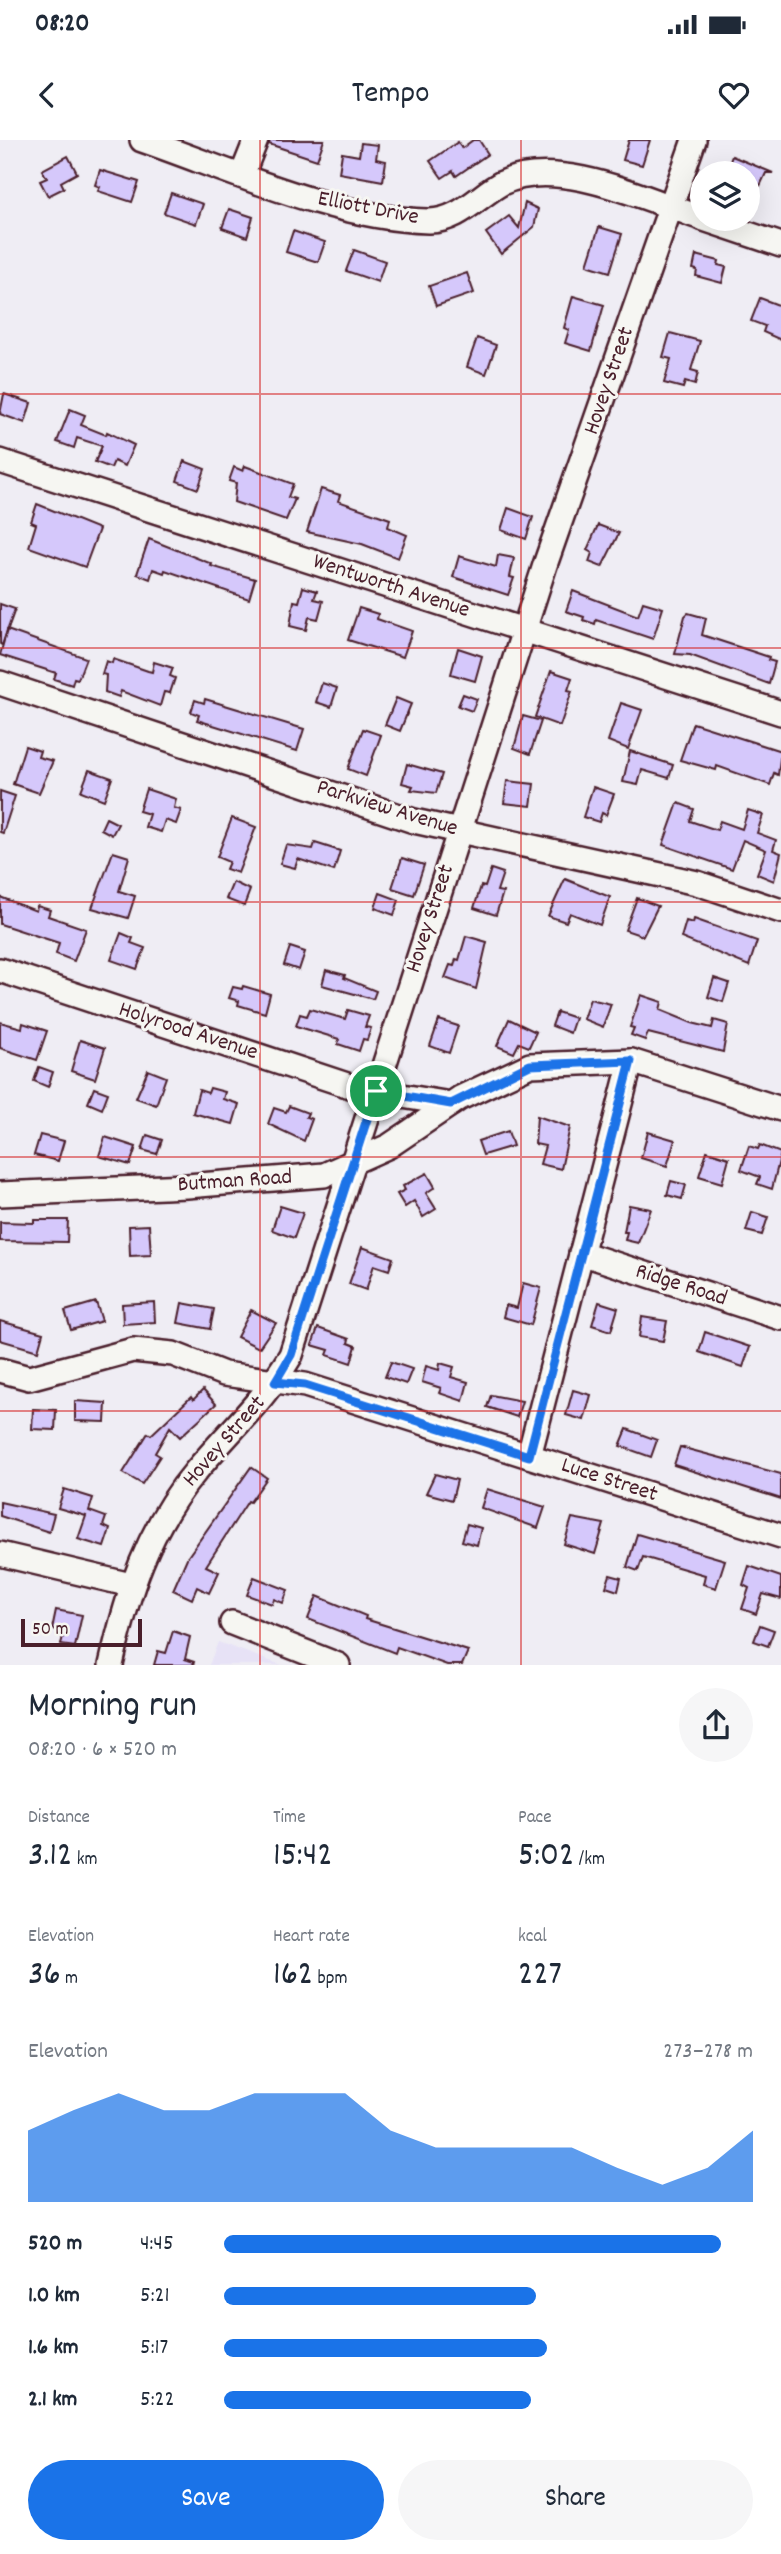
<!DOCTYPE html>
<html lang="en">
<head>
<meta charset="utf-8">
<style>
  body { margin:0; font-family:Dekko,sans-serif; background:#f6f6f7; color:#1f2937; height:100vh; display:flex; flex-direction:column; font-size:26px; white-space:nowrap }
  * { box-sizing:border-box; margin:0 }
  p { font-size:23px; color:#747a83 }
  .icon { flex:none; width:38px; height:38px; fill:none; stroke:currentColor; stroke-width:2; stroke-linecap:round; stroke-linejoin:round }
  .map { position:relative; height:1525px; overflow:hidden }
  .drawer { display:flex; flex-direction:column; background:#fff; flex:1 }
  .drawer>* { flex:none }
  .buttons { position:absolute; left:690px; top:21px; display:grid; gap:14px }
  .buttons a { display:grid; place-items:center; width:70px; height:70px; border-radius:50%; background:#fff; box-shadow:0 7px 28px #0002; font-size:35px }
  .scale { position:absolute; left:21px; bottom:18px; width:121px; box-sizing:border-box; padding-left:7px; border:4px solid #4a1f2b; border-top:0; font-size:19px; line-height:24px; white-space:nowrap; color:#4a1f2b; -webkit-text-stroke:5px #f6f6f2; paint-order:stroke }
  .pin { position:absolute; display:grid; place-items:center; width:60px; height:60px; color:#fff; margin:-30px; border:4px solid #fff; border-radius:50%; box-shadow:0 2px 7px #0007 }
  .round { display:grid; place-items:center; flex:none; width:74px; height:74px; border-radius:37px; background:#f6f6f7 }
  .head { display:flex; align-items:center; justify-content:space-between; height:119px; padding:0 28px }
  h1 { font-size:38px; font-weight:600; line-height:52px }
  .metrics { display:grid; grid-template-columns:repeat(3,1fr); gap:10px; height:119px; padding:7px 28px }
  .metrics div { display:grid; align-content:center }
  .metrics b { font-size:35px; font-weight:600 }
  .metrics small { font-size:19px; font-weight:400 }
  .metrics p { font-size:19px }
  .chart { height:196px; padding:14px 28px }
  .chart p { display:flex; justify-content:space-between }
  .chart svg { width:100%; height:126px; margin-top:7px; fill:#1a73e8; opacity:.7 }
  .primary-button { display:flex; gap:14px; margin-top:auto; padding:14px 28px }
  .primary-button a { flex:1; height:80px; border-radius:42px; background:#1a73e8; color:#fff; font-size:28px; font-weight:600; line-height:80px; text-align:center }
  .primary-button a+a { background:#f6f6f7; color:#1f2937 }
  ul { padding:0 28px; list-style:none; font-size:23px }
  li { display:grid; grid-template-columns:112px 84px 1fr; align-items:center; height:52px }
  li i { height:18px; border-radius:9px; background:#1a73e8 }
  .status { display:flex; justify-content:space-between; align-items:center; height:49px; padding:0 35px; background:#fff; direction:ltr }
  .status svg { height:19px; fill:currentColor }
  header { display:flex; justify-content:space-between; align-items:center; height:91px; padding:0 28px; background:#fff; font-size:32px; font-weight:600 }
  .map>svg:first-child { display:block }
  .built { fill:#e7e2f6 }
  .building { fill:#d5c8fb; stroke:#4a1f2b; stroke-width:2 }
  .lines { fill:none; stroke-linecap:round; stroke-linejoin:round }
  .minor-casing { stroke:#4a1f2b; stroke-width:28 }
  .minor { stroke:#f6f6f2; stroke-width:23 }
  .route-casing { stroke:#fff; stroke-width:14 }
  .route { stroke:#1a73e8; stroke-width:9 }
  .grid { fill:none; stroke:#d62828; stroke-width:2; stroke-opacity:0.55 }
  .labels { text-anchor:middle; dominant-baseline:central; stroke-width:6; stroke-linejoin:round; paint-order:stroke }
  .street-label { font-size:23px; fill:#4a1f2b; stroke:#f6f6f2 }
</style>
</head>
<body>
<div class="status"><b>08:20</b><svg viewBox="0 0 49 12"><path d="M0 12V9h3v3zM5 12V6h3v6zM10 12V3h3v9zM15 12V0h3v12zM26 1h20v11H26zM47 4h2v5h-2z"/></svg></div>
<header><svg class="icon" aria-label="back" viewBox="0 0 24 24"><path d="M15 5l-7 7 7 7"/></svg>Tempo<svg class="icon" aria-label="heart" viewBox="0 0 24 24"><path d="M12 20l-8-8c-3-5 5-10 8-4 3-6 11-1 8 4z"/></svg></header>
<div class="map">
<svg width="781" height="1525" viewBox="0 0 781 1525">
  <rect width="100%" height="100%" fill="#efedf4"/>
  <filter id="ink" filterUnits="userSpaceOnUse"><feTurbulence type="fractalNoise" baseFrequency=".0143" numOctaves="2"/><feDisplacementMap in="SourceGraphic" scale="14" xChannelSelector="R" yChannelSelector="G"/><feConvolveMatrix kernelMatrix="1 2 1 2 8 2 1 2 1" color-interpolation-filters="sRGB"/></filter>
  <g filter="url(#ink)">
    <path class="built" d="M218,1502L281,1525H209Z"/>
    <g class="building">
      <path d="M270,0H324L317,20L269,4Z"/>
      <path d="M473,0H479L488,14L456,36L453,31L442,38L430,21L458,2L462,8Z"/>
      <path d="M629,0H650L642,25L623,20Z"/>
      <path d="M361,3L378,5L376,19L386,21L383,41L339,33L342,13L359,16Z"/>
      <path d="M68,16L77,33L61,42L64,48L48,56L40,41L47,38L42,30Z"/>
      <path d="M732,16L773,33H766L760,46L747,40V33H725Z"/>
      <path d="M100,30L139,42L132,62L98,51L100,47L95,45Z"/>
      <path d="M171,53L203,64L196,84L164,73Z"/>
      <path d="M525,63L538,69L534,87L501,114L486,93L509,76L519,88Z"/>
      <path d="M229,69L253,77L247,97L222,88Z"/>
      <path d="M599,87L622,94L610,132L587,125Z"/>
      <path d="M293,91L325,102L318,122L286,112Z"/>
      <path d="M354,110L385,121L378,142L346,131Z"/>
      <path d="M696,115L719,121L718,125L726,127L722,143L696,136L697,130L693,129Z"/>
      <path d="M467,133L474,153L436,166L429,146Z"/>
      <path d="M573,156L604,165L591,211L565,203L569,190L564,188Z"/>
      <path d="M760,158L781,166V200L763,192L765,186L751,181Z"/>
      <path d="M670,193L700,201L691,230L698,232L695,245L685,242L683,248L664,243L671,219L663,217Z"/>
      <path d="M477,198L496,205L486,234L467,227Z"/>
      <path d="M4,254L31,263L25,283L0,274Z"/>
      <path d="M70,269L85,275L81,285L106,295L107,292L134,305L125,326L114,321L111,328L95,322L102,306L77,298L74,308L57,302Z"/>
      <path d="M184,321L205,329L198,349L177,341Z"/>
      <path d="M245,326L293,344L288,357L295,359L286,380L234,362L236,343L229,341L234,327L243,331Z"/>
      <path d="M321,349L340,355L338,361L390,379L388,387L407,395L398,418L362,404L307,392Z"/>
      <path d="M37,364L99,389L85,427L29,407L36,384L31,382Z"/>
      <path d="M508,368L533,377L526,399L501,390Z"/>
      <path d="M598,385L619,393L602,427L589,422L592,413L587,410Z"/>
      <path d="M149,399L212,424L211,426L255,439L249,459L165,430L164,433L153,429L150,439L137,434Z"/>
      <path d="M498,415L514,418L510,437L514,438L508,455L453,437L459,416L496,427Z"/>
      <path d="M303,447L317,451L314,459L323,461L318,479L309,477L306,490L290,486L294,461L299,462Z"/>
      <path d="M573,451L638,476L643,462L663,468L653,499L596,480L595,484L583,480L584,477L566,471Z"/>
      <path d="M0,464L15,469L2,505L0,504Z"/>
      <path d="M359,468L378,474L377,479L412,491L403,517L348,500Z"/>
      <path d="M688,473L706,478L702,495L769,517L768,520L775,522L769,544L690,515L675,514L685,476Z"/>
      <path d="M7,490L86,518L78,539L74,538L72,545L54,539L56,533L0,515Z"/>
      <path d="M458,508L482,516L475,541L451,534Z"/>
      <path d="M113,519L148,531L152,532L154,522L173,528L170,536L175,538L170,553L164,552L160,566L121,551L119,557L105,552L106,535L102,534L106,521L112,523Z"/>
      <path d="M551,531L572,538L568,550L572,551L560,586L535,577Z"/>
      <path d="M322,543L337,548L331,567L316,562Z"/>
      <path d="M463,554L477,559L472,571L458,566Z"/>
      <path d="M396,558L411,564L400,591L385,585Z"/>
      <path d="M205,559L304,589L297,611L197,580L199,575L191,572L195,560L204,563Z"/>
      <path d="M621,563L642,570L628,609L608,601Z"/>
      <path d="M523,576L541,581L530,614L514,608Z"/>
      <path d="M693,583L781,611L778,635L774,633L770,645L717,626L716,630L680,620Z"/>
      <path d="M363,589L381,595L366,636L348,629Z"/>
      <path d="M25,606L40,611L38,617L53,621L39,653L13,644Z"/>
      <path d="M630,611L673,625L669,638L642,630L638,645L623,642Z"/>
      <path d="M407,624L442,634L436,653L411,650L413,646L402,643Z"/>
      <path d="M89,630L112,638L104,660L81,651Z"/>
      <path d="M507,641L534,644L531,666L504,663Z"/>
      <path d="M593,647L614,654L606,675L602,673L599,682L583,677Z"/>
      <path d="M146,649L176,659L174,668L181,670L176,684L165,680L161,692L145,687L149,674L139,671Z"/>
      <path d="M0,651L15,656L3,693L0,692Z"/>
      <path d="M678,663L694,669L690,681L717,690L720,681L742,689L748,670L763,675L757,693L776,700L773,710L781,713L774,741L757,734L766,710L743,700L732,729L663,705Z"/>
      <path d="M106,678L118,684L112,695L101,689Z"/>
      <path d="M232,678L256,687L238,733L226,729L229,722L217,717Z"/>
      <path d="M315,703L340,711L334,731L298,719L295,728L280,724L286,705L313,709Z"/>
      <path d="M113,712L129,717L119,751L135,756L128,778L92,768Z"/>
      <path d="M402,718L424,725L414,755L392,748Z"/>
      <path d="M491,729L503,733L497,751L503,752L496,775L474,768L481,746L485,747Z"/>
      <path d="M565,739L610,757L600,785L570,773L566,782L548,776Z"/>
      <path d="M233,742L250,750L244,766L226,759Z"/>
      <path d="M380,753L399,760L394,775L375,768Z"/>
      <path d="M0,757L36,771L37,766L50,770L48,776L86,789L74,821L56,814L59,803L0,784Z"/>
      <path d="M637,758L658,766L643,796L625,790Z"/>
      <path d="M694,779L757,801L749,826L681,798L686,781L693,783Z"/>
      <path d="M121,793L133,798L131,803L145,808L137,829L111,820Z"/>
      <path d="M466,796L487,802L476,849L445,838L450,825L454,826L456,819L459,820Z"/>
      <path d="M290,807L305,812L299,830L284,825Z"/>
      <path d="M326,830L345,835L344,838L376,851L373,859L322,845Z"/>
      <path d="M714,838L729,843L723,862L708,857Z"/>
      <path d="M243,846L270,854L265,873L238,865L239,861L229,858L233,847L242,849Z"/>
      <path d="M641,855L662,862L660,870L692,883L712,888L714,880L728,884L723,912L648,893L645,900L631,895L634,888L630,887Z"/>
      <path d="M590,859L611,864L603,887L583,879Z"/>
      <path d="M310,869L345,879L348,870L369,876L365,887L371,888L367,900L363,899L359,911L338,904L339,899L296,886L300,874L307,876Z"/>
      <path d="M557,872L575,878L570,893L552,886Z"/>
      <path d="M509,879L536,892L529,907L519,903L514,913L497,906Z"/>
      <path d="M439,880L458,886L449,913L430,906Z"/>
      <path d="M0,882L22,888L23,883L47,891L37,920L0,908Z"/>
      <path d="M80,900L105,908L95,939L71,931Z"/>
      <path d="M39,927L53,932L48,947L34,941Z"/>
      <path d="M148,930L166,937L156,965L136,958Z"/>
      <path d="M94,948L108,953L102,969L88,963Z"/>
      <path d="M210,948L225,952L223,959L239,964L233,984L193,973L199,950L208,953Z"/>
      <path d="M289,966L308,973L306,977L312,979L304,1001L268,984L274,968L286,972Z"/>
      <path d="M537,976L570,987L561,1029L540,1024L545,1006L535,1004Z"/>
      <path d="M508,991L513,1006L483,1015L478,1001Z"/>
      <path d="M648,992L675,1000L667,1026L641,1018Z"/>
      <path d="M40,995L64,1001L58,1021L34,1015Z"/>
      <path d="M147,995L162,1000L157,1014L142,1010Z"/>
      <path d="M105,997L136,1007L130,1025L99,1016Z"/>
      <path d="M760,1005L781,1013L772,1049L757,1044L760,1037L741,1030L749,1006L758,1009Z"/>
      <path d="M707,1011L729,1018L722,1043L699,1036Z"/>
      <path d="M427,1033L435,1047L426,1053L436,1069L423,1077L414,1061L405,1067L397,1054L405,1050L403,1046Z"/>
      <path d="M671,1041L686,1045L682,1059L667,1055Z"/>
      <path d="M629,1065L651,1069L638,1103L625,1100L627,1092H624Z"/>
      <path d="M280,1066L303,1073L294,1098L272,1090Z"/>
      <path d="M752,1072L768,1077L762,1095L746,1091Z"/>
      <path d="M34,1080H68L67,1102L0,1101V1082L34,1083Z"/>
      <path d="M149,1085L151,1115L130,1116L129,1086Z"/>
      <path d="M362,1107L393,1118L389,1130L374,1125L366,1150L349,1144Z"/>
      <path d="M523,1143L541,1148L531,1185L503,1177L506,1165L517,1168Z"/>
      <path d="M96,1162L102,1181L71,1190L65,1171Z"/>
      <path d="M154,1162L155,1182L123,1184L122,1164Z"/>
      <path d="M599,1162L618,1168L611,1191L592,1185Z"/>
      <path d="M182,1163L214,1169L210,1189L178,1183Z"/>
      <path d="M251,1170L276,1183L259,1208L237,1197Z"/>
      <path d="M642,1177L667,1181L663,1201L639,1197Z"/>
      <path d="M0,1181L43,1193L38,1211L0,1200Z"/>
      <path d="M318,1188L349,1199L348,1203L356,1206L351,1223L327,1215L329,1210L312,1205Z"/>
      <path d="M705,1192L750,1207L743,1227L699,1212Z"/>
      <path d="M391,1222L412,1229L406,1244L385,1237Z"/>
      <path d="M440,1223L454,1227L451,1237L468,1242L463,1261L439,1253L441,1248L422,1242L426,1226L439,1230Z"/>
      <path d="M203,1250L216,1264L180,1297L170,1287L155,1313L160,1316L142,1344L123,1333L148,1293L151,1295L191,1257L193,1260Z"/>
      <path d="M573,1250L591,1255L584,1280L566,1275Z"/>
      <path d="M491,1255L522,1261L517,1277L487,1267Z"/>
      <path d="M75,1261L106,1263L105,1282L75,1281Z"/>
      <path d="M33,1269L56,1270L55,1290L32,1289Z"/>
      <path d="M627,1289L657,1300L651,1317L620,1306Z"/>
      <path d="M680,1307L781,1334V1359L674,1325Z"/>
      <path d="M251,1327L267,1338L250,1362L248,1361L206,1426L219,1432L209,1453L197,1447L192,1459L173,1450L187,1418Z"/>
      <path d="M435,1334L457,1340L452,1360L426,1353Z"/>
      <path d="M64,1349L93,1358L89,1371L106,1377L103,1386L110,1389L104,1407L78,1399L86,1376L58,1368Z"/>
      <path d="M487,1349L545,1367L538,1388L481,1368Z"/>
      <path d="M0,1362L54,1374L49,1392L0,1376Z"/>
      <path d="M572,1378L604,1384L595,1414L564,1404Z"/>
      <path d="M467,1384L481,1388L477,1405L462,1401Z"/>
      <path d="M637,1394L725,1420L716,1448L703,1444L705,1435L643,1417L638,1431L627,1427Z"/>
      <path d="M749,1426L781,1437V1459L763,1454L756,1474L742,1469L749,1448L743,1445Z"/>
      <path d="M610,1435L621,1438L618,1451L606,1447Z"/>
      <path d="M254,1437L288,1450L283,1463L274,1459L272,1464L247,1455Z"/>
      <path d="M317,1456L366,1476L365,1479L468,1511L462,1525H447L397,1507L395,1513L308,1479Z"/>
      <path d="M56,1470L82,1475L75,1507L61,1505L64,1491L52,1489Z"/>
      <path d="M760,1485L774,1490L768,1506L754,1501Z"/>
      <path d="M173,1491L190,1497L185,1519L194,1522L193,1525H154L158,1511L166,1513Z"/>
    </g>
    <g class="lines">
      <g class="minor-casing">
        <g id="minor">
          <path d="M142,0C229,30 336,79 428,81C458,82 479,55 502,43C558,16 647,60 702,78"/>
          <path d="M242,35L256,0"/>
          <path d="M704,79L781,105"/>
          <path d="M0,321L781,573"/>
          <path d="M0,543L414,681L697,743L781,771"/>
          <path d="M0,830L359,949L451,964"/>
          <path d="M0,1054L187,1046L324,1035L389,1006L460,958L530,925L631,921L781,969"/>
          <path d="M581,1113L781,1178"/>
          <path d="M0,1230L29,1238L133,1210L173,1214L224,1234L305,1245L781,1396"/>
          <path d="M529,1316L631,921"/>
          <path d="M0,1414L131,1445"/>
          <path d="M232,1483L338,1525"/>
          <path d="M111,1525C127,1454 148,1388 196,1331C230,1290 263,1262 291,1215L545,425L694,0"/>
        </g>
      </g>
      <use href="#minor" class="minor"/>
    </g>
  </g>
  <g class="lines" filter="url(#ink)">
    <g class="route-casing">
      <path id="route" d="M631,921L529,1316L305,1245L275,1242L291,1215L376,951L451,964L530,925Z"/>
    </g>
    <use href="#route" class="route"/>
  </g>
  <path class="grid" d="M260,0V1525M521,0V1525M0,254H781M0,508H781M0,762H781M0,1017H781M0,1271H781"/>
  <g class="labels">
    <g class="street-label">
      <text transform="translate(368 69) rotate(11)">Elliott Drive</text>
      <text transform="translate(610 241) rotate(-71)">Hovey Street</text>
      <text transform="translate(391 447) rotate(18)">Wentworth Avenue</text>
      <text transform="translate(387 669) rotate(17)">Parkview Avenue</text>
      <text transform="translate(431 779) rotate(-72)">Hovey Street</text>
      <text transform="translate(188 892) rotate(18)">Holyrood Avenue</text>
      <text transform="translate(235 1042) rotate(-4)">Butman Road</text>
      <text transform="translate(681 1146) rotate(18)">Ridge Road</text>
      <text transform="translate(225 1302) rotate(-49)">Hovey Street</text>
      <text transform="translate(609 1341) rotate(18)">Luce Street</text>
    </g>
  </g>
</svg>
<div class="buttons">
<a><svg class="icon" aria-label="layers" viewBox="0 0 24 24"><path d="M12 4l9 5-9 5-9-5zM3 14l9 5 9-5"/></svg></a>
</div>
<div class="scale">50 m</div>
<div class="pin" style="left:376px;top:951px;background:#1e9e55"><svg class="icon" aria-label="arrive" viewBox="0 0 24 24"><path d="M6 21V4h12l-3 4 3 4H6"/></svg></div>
</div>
<section class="drawer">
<div class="head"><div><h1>Morning run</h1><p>08:20 · 6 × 520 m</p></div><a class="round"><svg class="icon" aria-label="share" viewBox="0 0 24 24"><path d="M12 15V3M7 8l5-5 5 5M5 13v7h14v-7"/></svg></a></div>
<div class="metrics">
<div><p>Distance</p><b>3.12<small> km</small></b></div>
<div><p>Time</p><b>15:42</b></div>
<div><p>Pace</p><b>5:02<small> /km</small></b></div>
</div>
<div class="metrics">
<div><p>Elevation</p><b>36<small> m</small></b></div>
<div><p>Heart rate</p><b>162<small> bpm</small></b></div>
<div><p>kcal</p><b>227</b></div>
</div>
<div class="chart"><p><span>Elevation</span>273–278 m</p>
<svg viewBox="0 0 160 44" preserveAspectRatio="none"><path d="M0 44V19L10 12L20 6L30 12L40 12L50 6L60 6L70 6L80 19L90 25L100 25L110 25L120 25L130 32L140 38L150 32L160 19V44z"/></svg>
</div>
<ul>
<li><b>520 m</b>4:45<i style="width:94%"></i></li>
<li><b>1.0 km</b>5:21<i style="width:59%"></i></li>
<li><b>1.6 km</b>5:17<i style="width:61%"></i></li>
<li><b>2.1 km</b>5:22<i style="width:58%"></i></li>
</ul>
<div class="primary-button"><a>Save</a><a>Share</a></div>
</section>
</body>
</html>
